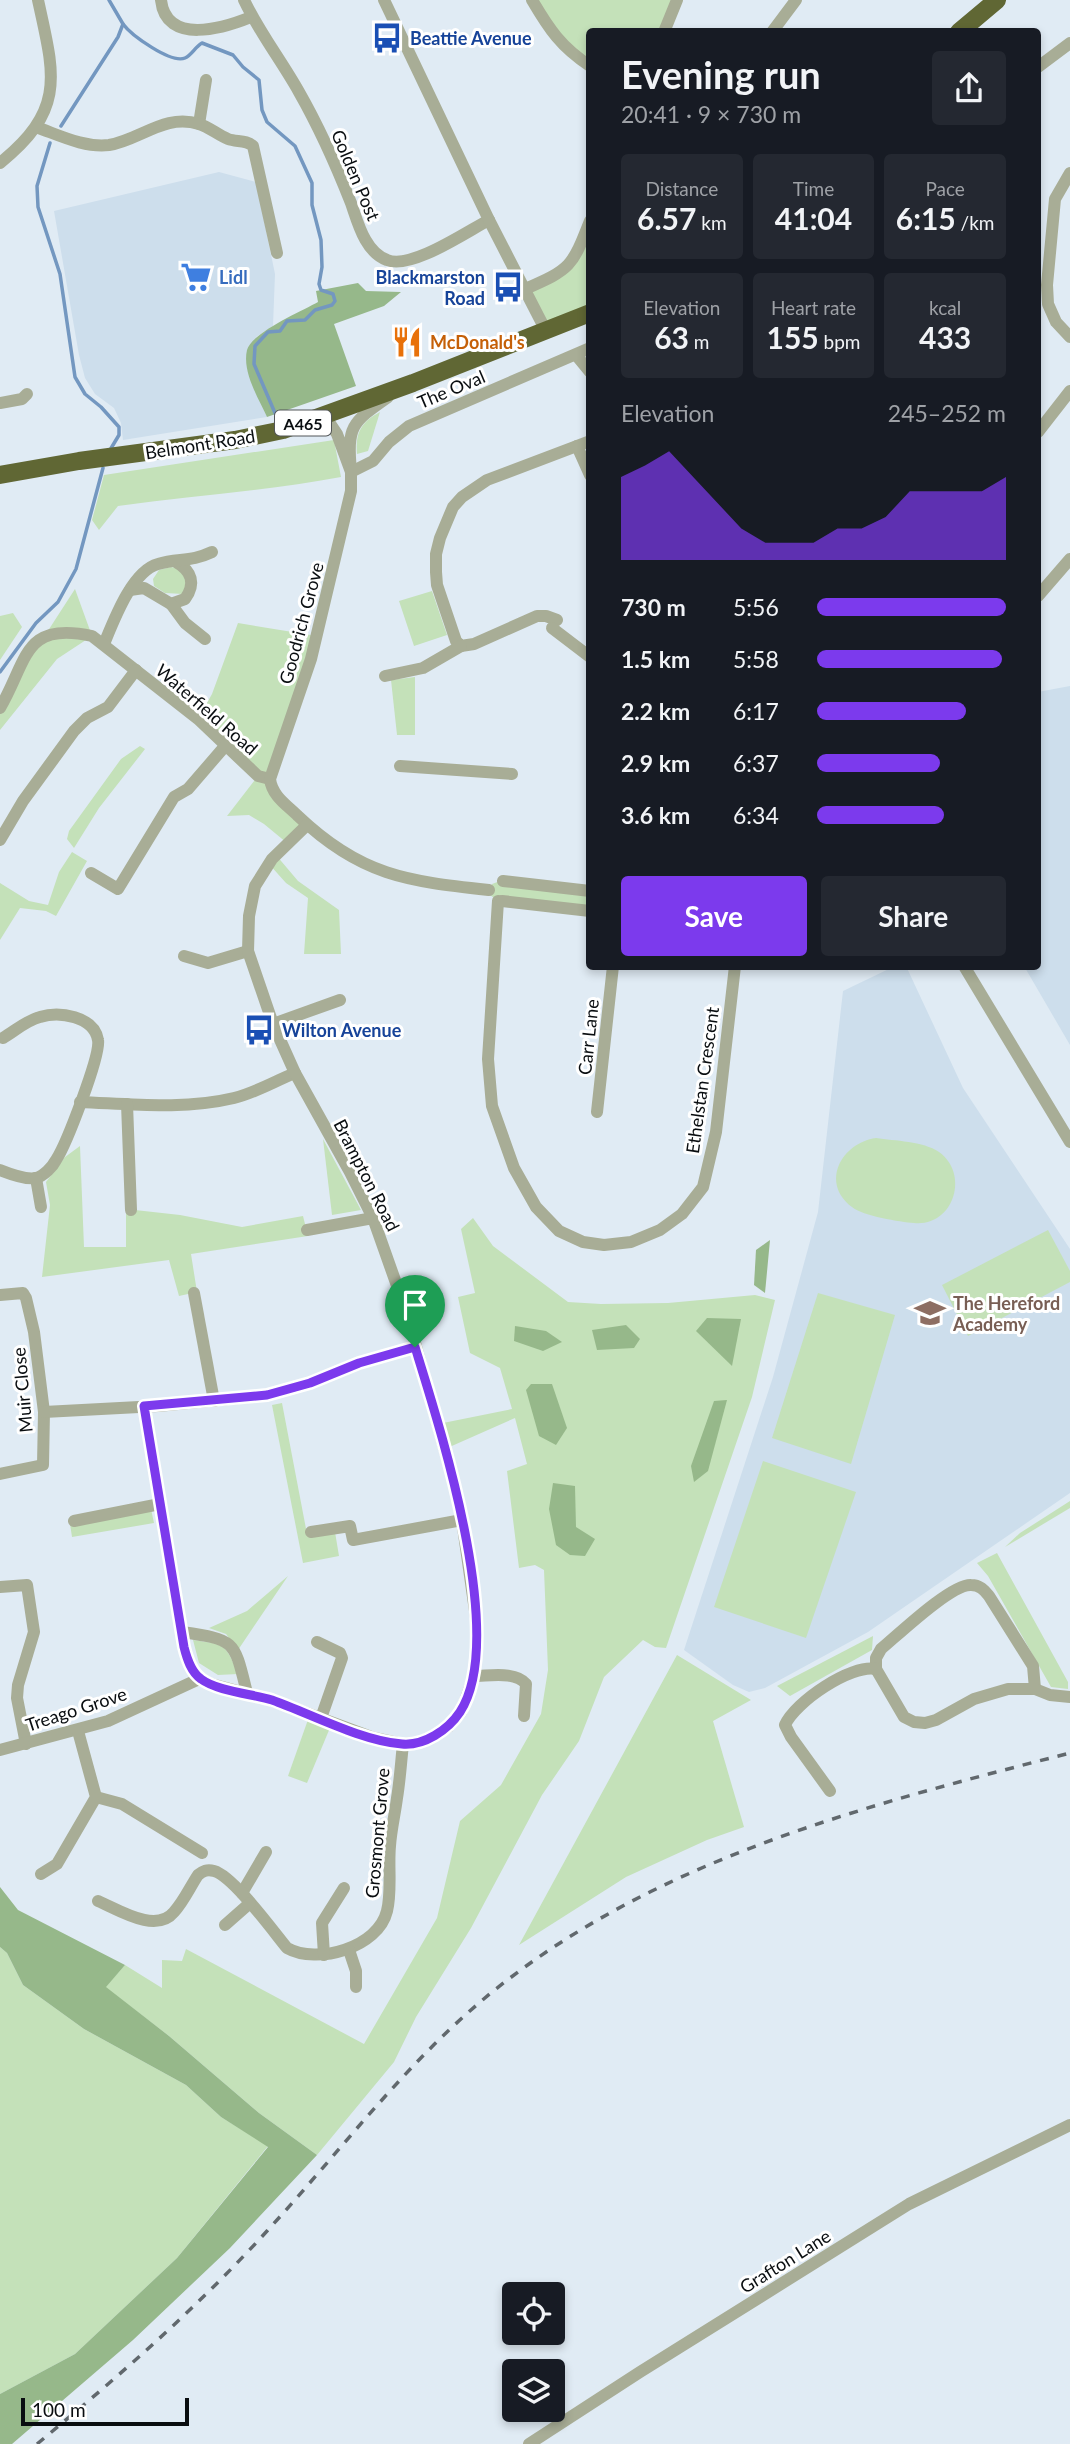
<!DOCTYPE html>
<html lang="en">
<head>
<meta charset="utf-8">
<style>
  body { margin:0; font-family:Lato,sans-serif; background:#242831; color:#f1f3f6; height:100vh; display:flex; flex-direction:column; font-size:26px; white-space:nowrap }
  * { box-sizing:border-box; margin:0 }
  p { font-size:23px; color:#9ea1a6 }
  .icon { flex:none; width:38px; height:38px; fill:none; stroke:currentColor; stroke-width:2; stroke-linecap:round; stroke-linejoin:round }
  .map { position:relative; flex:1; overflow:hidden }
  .details { position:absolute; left:586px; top:28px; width:455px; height:942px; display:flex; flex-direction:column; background:#171b24; border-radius:7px; box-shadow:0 4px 10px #0003 }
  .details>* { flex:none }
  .controls { position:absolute; left:502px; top:2282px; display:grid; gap:14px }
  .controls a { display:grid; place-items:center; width:63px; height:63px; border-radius:7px; background:#171b24; box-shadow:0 4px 10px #0003; font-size:35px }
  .scale { position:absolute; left:21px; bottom:18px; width:168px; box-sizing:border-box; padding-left:7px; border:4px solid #090d10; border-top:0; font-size:19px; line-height:24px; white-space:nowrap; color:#090d10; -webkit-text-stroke:5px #fff; paint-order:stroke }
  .pin { position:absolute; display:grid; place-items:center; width:60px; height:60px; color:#fff; margin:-72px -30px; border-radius:50% 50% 50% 0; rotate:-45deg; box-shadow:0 0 7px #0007 }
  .pin .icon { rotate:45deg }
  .round { display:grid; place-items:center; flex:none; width:74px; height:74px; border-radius:7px; background:#242831 }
  .headline { display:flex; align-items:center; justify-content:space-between; height:119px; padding:0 35px }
  h1 { font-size:38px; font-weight:700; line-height:52px }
  .stats { display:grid; grid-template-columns:repeat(3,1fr); gap:10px; height:119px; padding:7px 35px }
  .stats div { display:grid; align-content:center; border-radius:7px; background:#242831; text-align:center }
  .stats b { font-size:30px; font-weight:700 }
  .stats small { font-size:19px; font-weight:400 }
  .stats p { font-size:19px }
  .chart { height:196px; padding:14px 35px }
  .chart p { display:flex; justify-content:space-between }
  .chart svg { width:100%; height:126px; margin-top:7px; fill:#7c3aed; opacity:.7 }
  .cta { display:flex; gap:14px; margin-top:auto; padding:14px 35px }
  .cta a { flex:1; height:80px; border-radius:7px; background:#7c3aed; color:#fff; font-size:28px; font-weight:700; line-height:80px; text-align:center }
  .cta a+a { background:#242831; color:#f1f3f6 }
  ul { padding:0 35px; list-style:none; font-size:23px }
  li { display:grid; grid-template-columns:112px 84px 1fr; align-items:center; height:52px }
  li i { height:18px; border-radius:9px; background:#7c3aed }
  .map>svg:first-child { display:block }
  .built { fill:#cddeec }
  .green { fill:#c4e1b9 }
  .forest { fill:#96b88a }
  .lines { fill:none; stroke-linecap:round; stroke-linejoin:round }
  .stream { stroke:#7397c0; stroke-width:3.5 }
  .minor { stroke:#a8ad96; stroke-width:12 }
  .highway { stroke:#606734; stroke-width:18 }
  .rail { stroke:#61686d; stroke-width:3.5; stroke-dasharray:9 9; stroke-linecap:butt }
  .route-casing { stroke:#fff; stroke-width:14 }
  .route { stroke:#7c3aed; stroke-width:9 }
  .labels { text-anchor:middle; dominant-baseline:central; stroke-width:6; stroke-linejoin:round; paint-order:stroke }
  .shield { fill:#fff; stroke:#535658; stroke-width:2 }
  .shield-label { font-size:16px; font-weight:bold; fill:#090d10 }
  .transit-label { font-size:18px; font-weight:bold; fill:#164399; stroke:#fff; text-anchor:start }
  .street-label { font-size:18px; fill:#090d10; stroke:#fff }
  .shop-label { font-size:18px; font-weight:bold; fill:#366cbe; stroke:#fff; text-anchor:start }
  .food-label { font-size:18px; font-weight:bold; fill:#c56008; stroke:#fff; text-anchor:start }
  .education-label { font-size:18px; font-weight:bold; fill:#785e54; stroke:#fff; text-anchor:start }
</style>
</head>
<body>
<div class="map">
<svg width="1070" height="2444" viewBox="0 0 1070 2444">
  <rect width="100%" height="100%" fill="#e0ebf4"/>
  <g class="built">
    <path d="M219,172L256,182L275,274L273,326L256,337L251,381L267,417L123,440L121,423L114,408L95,394L85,378L79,355L54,211Z"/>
    <path d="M1070,686V1045L1024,966H1038V692Z"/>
    <path d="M895,966H906L963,1088L1070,1249V1493L868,1632L765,1688L749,1692L733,1685L684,1650L773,1377L818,1212L843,991Z"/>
  </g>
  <g class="green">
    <path d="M535,0H678L665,31L590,32V65L550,31Z"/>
    <path d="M581,244L590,247V313L546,331L525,289L547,280Z"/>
    <path d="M380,412L368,451L357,454C355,433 361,422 380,412Z"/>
    <path d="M334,440L341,477C267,491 192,496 118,506L99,530L92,520L104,475Z"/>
    <path d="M171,567L180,569C186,577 188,585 183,594L165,593L154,586L153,579L159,570Z"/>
    <path d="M75,589L92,636L57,659L0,730V705Z"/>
    <path d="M432,591L447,635L414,646L399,601Z"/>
    <path d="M13,613L22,627L0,660V616Z"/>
    <path d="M238,623L317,636L270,779L307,825L287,843L264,824L249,815L227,816L258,776L198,719L212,694Z"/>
    <path d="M415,677V735H397L391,680Z"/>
    <path d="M140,746L145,749L99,808L74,848L67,839L69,831L121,759Z"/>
    <path d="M72,852L87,861L56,916L46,911L20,908L0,940V883L29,901L48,905L59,872Z"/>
    <path d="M276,855L298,881L339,910L341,954H304L308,898L286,883L269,864Z"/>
    <path d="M500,881L590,891V911L498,901L490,895L492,884Z"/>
    <path d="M876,1138C895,1141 923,1141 939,1152C970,1174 954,1227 914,1223C900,1222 863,1216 852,1207C820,1183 841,1143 876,1138Z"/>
    <path d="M323,1139L361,1210L332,1215Z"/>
    <path d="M80,1146L84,1247H126V1209L180,1215L242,1227L303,1216L308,1236L191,1254L197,1292L179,1296L169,1260L42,1277L50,1205L46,1182L65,1157Z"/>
    <path d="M473,1218L493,1246L568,1302L601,1304L668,1303L755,1295L775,1300L752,1397L666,1648L655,1647L643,1640L604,1677L579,1741L542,1795L471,1928L416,2017L394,2062L317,2155L259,2113L169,2036L105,1987L125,1965L162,1988V1960L182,1961L186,1949L364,2044L437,1918L460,1821L501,1785L541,1714L548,1670L544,1570L535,1565L519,1568L507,1471L527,1464L515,1418L445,1449L438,1424L512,1409L500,1368L470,1353L458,1297L475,1293L461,1229Z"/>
    <path d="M1048,1230L1070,1271V1282L968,1336L942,1285Z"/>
    <path d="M818,1293L895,1315L851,1464L772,1438Z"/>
    <path d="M282,1403L307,1534L335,1532L339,1556L303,1563L272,1405Z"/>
    <path d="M763,1461L856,1492L806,1638L714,1607Z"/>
    <path d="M1070,1501V1508L1005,1547L1020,1533Z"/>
    <path d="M151,1509L154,1523L72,1537L70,1524Z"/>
    <path d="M997,1553L1068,1682V1689L1051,1687L988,1576L977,1563Z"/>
    <path d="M288,1576L238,1650L226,1634L209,1628L247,1611Z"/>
    <path d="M873,1636L872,1650L790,1696L777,1686Z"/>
    <path d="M193,1640C226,1645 225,1643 238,1674L218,1675L199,1663Z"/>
    <path d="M677,1655L751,1700L713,1721L744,1827L707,1840L626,1877L519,1945Z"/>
    <path d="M310,1714L332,1723L307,1783L288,1776Z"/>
    <path d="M0,1947L7,1953L23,1985L84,2029L186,2085L221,2117L268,2146L177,2258L75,2354L0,2394Z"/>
  </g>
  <g class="forest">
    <path d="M358,283L366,291L401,292L384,306L334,324L356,386L267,417C258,397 242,372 247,350C251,333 302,311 318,302L316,291Z"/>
    <path d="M770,1240L765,1293L754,1285L756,1250Z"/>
    <path d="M707,1318L741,1319L732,1366L696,1331Z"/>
    <path d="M626,1325L640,1339L634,1348L597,1350L592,1330Z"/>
    <path d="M515,1326L546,1331L562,1342L543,1351L514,1341Z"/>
    <path d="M531,1384H552L567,1428L556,1445L539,1436L526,1390Z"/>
    <path d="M727,1400L708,1471L694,1482L691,1466L714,1401Z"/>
    <path d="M553,1483L575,1486L576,1527L595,1539L585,1556L570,1555L556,1545L549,1509Z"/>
    <path d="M0,1887L18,1910L125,1965L106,1987L169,2036L259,2113L317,2155L230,2248L133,2340L12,2444H0V2394L75,2354L177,2258L268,2147L221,2117L186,2085L84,2029L23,1985L7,1953L0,1947Z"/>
  </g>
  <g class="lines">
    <g class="stream">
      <path d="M123,24C131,35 171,64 185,58C192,55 195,47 202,43L233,55L243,67L259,80L262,110L267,122L295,146L312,183V205L321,240L322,267L319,284L321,290L333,294L335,301L332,305L315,310L305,320L287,321L280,331L268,332L255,346L254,364L278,420"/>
      <path d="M61,126L118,37L123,24L109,0"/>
      <path d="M50,143L37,186L38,207L60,274L75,377L85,394L101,407L119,427V435L110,450"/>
      <path d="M0,672L36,623L58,602L76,569L103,468"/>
    </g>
    <g class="minor">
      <path d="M161,0C166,46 224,28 251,17"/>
      <path d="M244,0C259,32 281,60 299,92C319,127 336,165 351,203C358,223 365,252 387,260C411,270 466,232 489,220"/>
      <path d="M384,0L489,220L546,331"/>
      <path d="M532,0C549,29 561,47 590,66"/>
      <path d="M664,32L677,0"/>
      <path d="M772,32L796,0"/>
      <path d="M1038,67L1070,43"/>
      <path d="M199,124L206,80"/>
      <path d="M36,127C59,135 84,148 109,145C140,140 165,113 199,124C209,127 218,135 228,139C236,142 247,140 253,146L277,253"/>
      <path d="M0,163C67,109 54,74 38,0"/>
      <path d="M1070,173L1055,199L1047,285L1048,304L1056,322L1070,337"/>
      <path d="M525,289C571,269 572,267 590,221"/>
      <path d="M576,355L590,372"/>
      <path d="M0,403L22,399L27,394"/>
      <path d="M325,416L337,434L351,472C347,426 351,423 388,397"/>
      <path d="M1038,432L1070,391"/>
      <path d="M577,446L590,475"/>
      <path d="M130,590L144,588L171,604L185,599C196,584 192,571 176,562"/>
      <path d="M1038,596L1070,559"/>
      <path d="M171,604L185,623L205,639"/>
      <path d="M557,620L546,616H537L474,644L461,646L456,641L437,585L436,572V554L440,538L453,507L462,497L487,480L590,441"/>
      <path d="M552,628L590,657"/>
      <path d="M104,644C114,620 132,571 158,564C178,558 191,562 212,552"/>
      <path d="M385,676L423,668L461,646"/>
      <path d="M0,708C28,660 23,621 92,636L198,719L258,776L270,779"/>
      <path d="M400,766L512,774"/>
      <path d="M0,840L23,801L74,731L87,718L108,707L136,670"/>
      <path d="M91,873L118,889L174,797L188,789L226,745"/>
      <path d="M503,881L590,891"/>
      <path d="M489,890C407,881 361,876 298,816C287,805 272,796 270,779L311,659L351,491V472L373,461L389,442L409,426L590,348"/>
      <path d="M498,901L488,1059L492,1106L514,1168L536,1207L559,1231L583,1242L604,1245L631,1242L660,1230L682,1214L703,1187L716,1132L735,966"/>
      <path d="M502,901L590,911"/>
      <path d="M184,956L208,963L248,951"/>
      <path d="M964,966L1070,1142"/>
      <path d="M273,1024L340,1000"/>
      <path d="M80,1102C131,1104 184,1110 234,1098C255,1093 275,1081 295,1073"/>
      <path d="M127,1104L131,1210"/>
      <path d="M597,1112L613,966"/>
      <path d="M0,1170C10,1174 26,1180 36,1178C44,1176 53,1166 56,1160C66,1145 101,1055 98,1040C94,1016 59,1011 40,1017C27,1020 15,1031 3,1038"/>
      <path d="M36,1178L41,1207"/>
      <path d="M307,1230L373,1218"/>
      <path d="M194,1293L214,1401"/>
      <path d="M0,1295L23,1293L26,1298L34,1332L44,1412L43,1465L0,1474"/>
      <path d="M144,1406L184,1648L188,1662L199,1679L211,1684L271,1700L371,1737L403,1744L417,1743L432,1737L448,1727L461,1712L474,1676L477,1648L476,1618L462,1520L454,1483L407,1314L373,1218L350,1172L295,1073L273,1024L248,951L249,916L255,886L272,859L307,825"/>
      <path d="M44,1412L158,1406L267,1395L310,1383L359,1363L415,1347"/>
      <path d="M74,1521L160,1504"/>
      <path d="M311,1532L350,1526L353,1540L462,1520"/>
      <path d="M0,1587L27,1585L34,1632L18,1685L17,1698L26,1744"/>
      <path d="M182,1632C236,1640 234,1640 247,1693"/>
      <path d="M317,1642L340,1653L342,1658L321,1718"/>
      <path d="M876,1669V1658L881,1649C898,1635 951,1584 971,1585C980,1585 984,1590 989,1596L1033,1666L1035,1689"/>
      <path d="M876,1669L904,1717L914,1722L925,1723L936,1720L974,1699L1008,1689H1035L1050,1695L1070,1697"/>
      <path d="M474,1676C490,1676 516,1671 526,1684L524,1716"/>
      <path d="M0,1750L108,1721L199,1679"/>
      <path d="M830,1791L791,1737L785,1725C795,1702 851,1664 876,1669"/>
      <path d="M96,1797L122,1804L202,1853"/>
      <path d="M41,1874L57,1864L96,1797L78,1731"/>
      <path d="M242,1893L266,1852"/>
      <path d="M98,1901C119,1910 156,1934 174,1912C184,1901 190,1887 198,1875C203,1871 207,1869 214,1871C233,1876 273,1931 287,1948C317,1965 378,1948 387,1911C392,1891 388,1867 390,1846C391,1830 395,1814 397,1798C400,1780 401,1762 403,1744"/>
      <path d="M225,1925L250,1903"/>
      <path d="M349,1950L356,1971V1987"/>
      <path d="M324,1955L322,1923L344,1888"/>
      <path d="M529,2444L640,2372L909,2204L1070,2125"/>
    </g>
    <g class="highway">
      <path d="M959,32L997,0"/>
      <path d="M0,475L79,461L235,440L283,430L413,383L590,313"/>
    </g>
    <path class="rail" d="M37,2444C118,2377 196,2309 267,2231C346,2145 416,2049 510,1978C673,1854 875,1803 1070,1753"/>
  </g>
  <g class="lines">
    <g class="route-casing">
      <path id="route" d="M415,1347C440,1428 508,1638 460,1712C448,1730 424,1746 402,1744C362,1741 311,1714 272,1700C252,1694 217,1691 201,1679C191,1672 187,1659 184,1647L144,1406L267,1395L310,1383L359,1363Z"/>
    </g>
    <use href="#route" class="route"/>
  </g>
  <defs>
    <g id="bus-bare" transform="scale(2.415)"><path d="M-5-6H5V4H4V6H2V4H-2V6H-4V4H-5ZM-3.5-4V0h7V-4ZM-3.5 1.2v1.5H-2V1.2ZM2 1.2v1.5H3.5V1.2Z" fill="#1a4fb4" stroke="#fff" stroke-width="2.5" paint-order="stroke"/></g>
    <g id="supermarket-bare" transform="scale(2.415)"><path d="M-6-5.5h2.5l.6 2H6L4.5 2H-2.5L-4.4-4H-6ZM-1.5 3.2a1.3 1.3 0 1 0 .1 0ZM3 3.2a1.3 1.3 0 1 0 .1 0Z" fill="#3f7fe0" stroke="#fff" stroke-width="2.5" paint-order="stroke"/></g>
    <g id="restaurant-bare" transform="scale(2.415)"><path d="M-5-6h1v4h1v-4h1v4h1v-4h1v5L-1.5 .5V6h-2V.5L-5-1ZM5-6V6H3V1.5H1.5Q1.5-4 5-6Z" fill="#e8710a" stroke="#fff" stroke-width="2.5" paint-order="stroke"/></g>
    <g id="school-bare" transform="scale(2.415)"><path d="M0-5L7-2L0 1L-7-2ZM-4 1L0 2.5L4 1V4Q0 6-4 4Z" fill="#8d6e63" stroke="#fff" stroke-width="2.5" paint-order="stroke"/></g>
  </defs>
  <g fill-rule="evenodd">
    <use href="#bus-bare" x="387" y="38"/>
    <use href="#supermarket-bare" x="196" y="277"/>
    <use href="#bus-bare" x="508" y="287"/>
    <use href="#restaurant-bare" x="407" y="342"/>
    <use href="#bus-bare" x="259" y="1030"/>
    <use href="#school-bare" x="930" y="1313"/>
  </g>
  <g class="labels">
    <rect class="shield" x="275" y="410.5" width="56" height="25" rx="5"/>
    <g class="shield-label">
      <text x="303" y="423">A465</text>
    </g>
    <g class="transit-label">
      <text x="410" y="38">Beattie Avenue</text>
      <text x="485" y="277" text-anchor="end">Blackmarston<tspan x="485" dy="21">Road</tspan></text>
      <text x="282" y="1030">Wilton Avenue</text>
    </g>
    <g class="street-label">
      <text transform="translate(356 175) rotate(67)">Golden Post</text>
      <text transform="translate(451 389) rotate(-23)">The Oval</text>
      <text transform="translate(200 444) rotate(-9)">Belmont Road</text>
      <text transform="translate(301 623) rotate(-75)">Goodrich Grove</text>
      <text transform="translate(207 709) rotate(41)">Waterfield Road</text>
      <text transform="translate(588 1037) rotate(-84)">Carr Lane</text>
      <text transform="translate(702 1080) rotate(-82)">Ethelstan Crescent</text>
      <text transform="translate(367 1175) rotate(63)">Brampton Road</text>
      <text transform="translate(22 1390) rotate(-95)">Muir Close</text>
      <text transform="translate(76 1709) rotate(-18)">Treago Grove</text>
      <text transform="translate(377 1833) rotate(-85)">Grosmont Grove</text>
      <text transform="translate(785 2261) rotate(-32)">Grafton Lane</text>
    </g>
    <g class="shop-label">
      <text x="219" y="277">Lidl</text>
    </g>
    <g class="food-label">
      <text x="430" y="342">McDonald's</text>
    </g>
    <g class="education-label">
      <text x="953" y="1303">The Hereford<tspan x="953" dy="21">Academy</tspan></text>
    </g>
  </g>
</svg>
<div class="controls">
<a><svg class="icon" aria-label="locate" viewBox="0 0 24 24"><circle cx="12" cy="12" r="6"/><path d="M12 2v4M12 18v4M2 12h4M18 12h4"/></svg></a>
<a><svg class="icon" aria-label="layers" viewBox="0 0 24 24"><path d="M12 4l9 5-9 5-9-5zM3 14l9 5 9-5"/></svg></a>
</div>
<div class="scale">100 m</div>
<div class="pin" style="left:415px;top:1347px;background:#1e9e55"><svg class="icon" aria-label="arrive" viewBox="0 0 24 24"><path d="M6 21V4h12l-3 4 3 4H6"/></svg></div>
<section class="details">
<div class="headline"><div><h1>Evening run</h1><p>20:41 · 9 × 730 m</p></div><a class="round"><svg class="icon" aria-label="share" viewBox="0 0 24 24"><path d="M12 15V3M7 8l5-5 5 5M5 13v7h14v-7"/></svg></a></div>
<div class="stats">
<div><p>Distance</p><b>6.57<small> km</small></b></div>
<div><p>Time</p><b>41:04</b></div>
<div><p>Pace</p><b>6:15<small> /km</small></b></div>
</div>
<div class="stats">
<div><p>Elevation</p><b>63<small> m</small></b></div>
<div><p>Heart rate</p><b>155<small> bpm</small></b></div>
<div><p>kcal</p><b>433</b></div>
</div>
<div class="chart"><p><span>Elevation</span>245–252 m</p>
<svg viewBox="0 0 160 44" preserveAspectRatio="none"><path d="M0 44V15L10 11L20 6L30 15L40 24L50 33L60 38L70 38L80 38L90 33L100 33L110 29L120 20L130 20L140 20L150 20L160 15V44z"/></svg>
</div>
<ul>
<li><b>730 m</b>5:56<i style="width:100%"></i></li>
<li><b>1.5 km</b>5:58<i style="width:98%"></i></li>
<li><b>2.2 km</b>6:17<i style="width:79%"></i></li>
<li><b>2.9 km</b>6:37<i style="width:65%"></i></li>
<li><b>3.6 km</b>6:34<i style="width:67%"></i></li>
</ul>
<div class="cta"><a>Save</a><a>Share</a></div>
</section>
</div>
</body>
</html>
